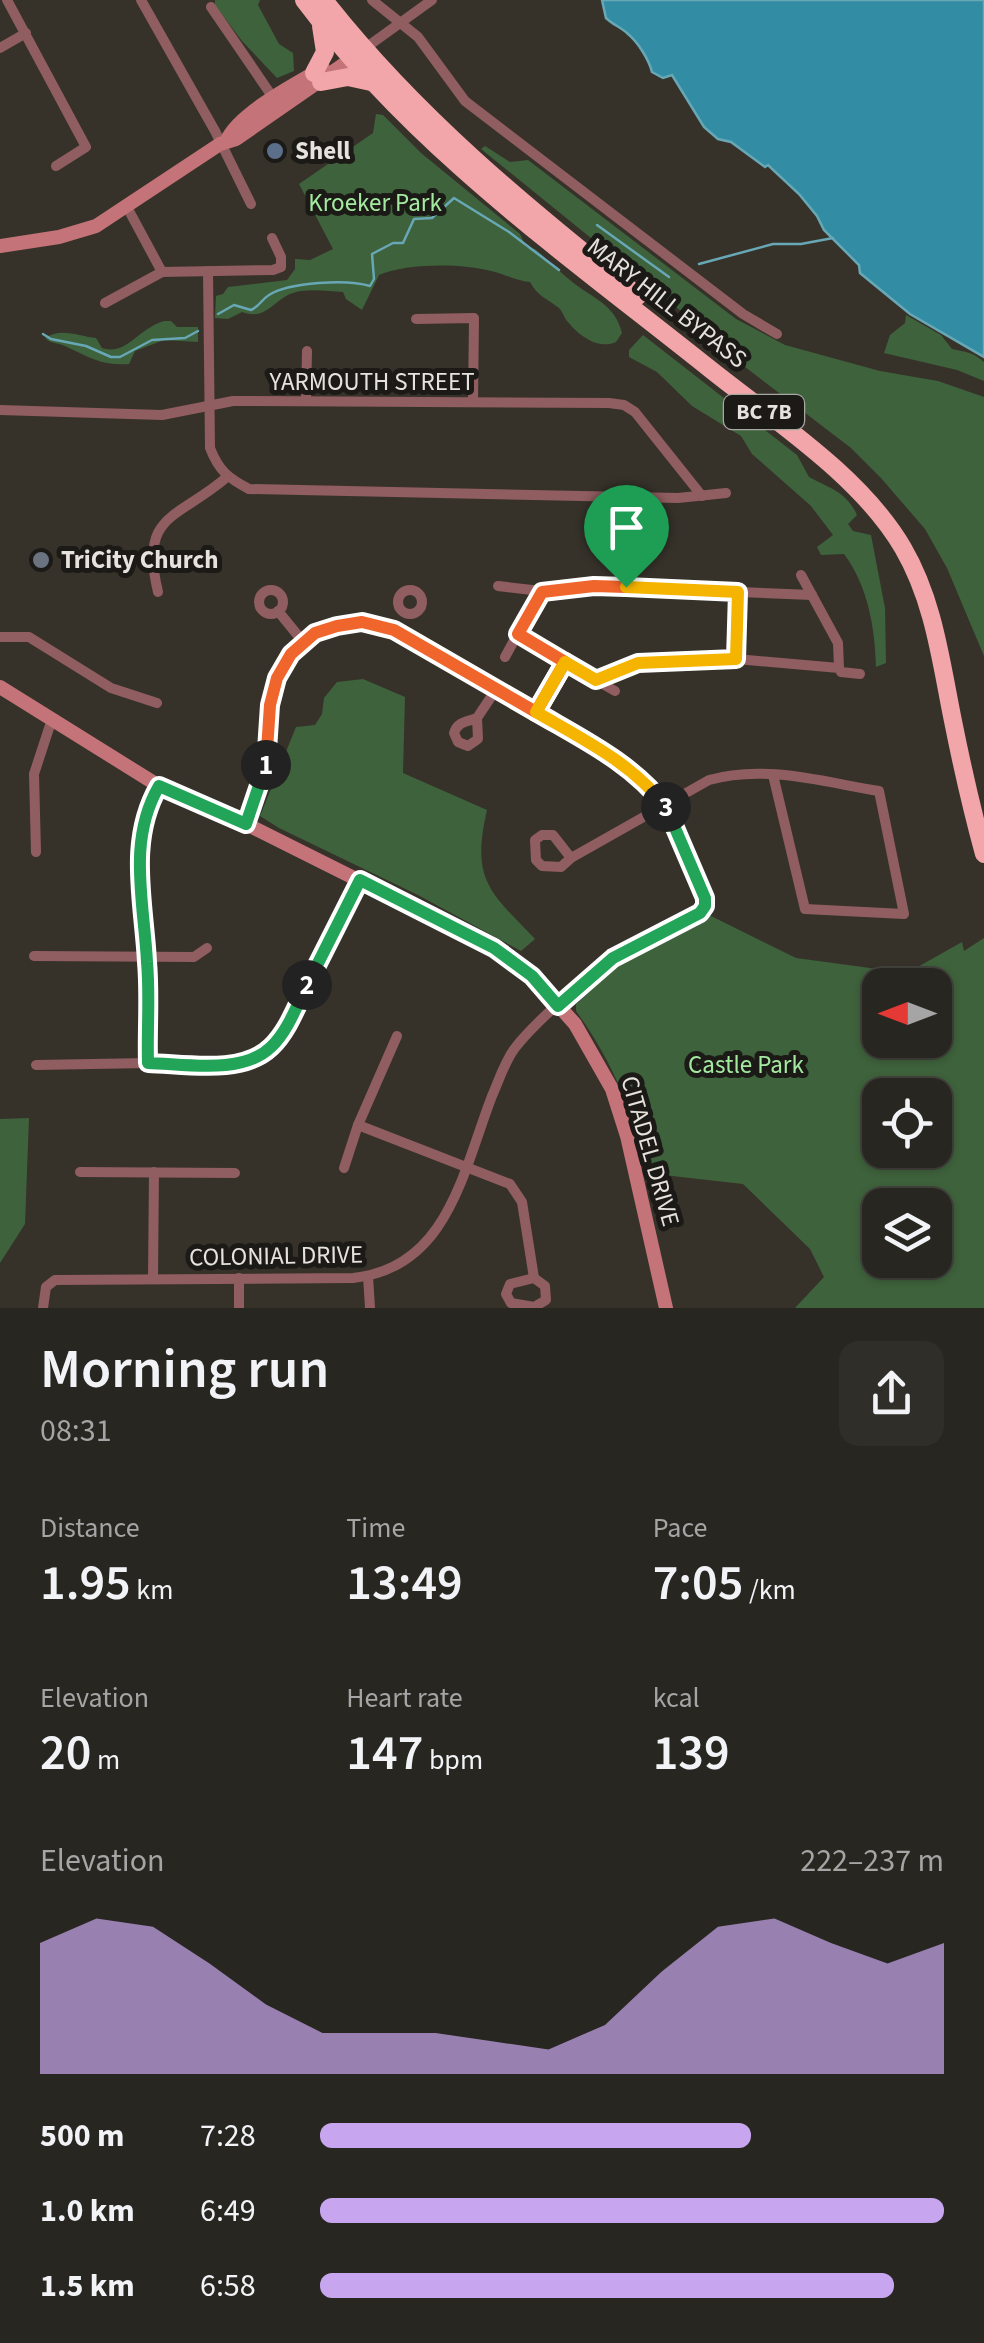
<!DOCTYPE html>
<html lang="en">
<head>
<meta charset="utf-8">
<style>
  body { margin:0; font-family:"Source Sans 3",sans-serif; background:#302e29; color:#f1f3f6; height:100vh; display:flex; flex-direction:column; font-size:38px; white-space:nowrap }
  * { box-sizing:border-box; margin:0 }
  p { font-size:32px; color:#a5a5a5 }
  .icon { flex:none; width:55px; height:55px; fill:none; stroke:currentColor; stroke-width:2; stroke-linecap:round; stroke-linejoin:round }
  .map { position:relative; height:1308px; overflow:hidden }
  .drawer { display:flex; flex-direction:column; background:#282620; flex:1 }
  .drawer>* { flex:none }
  .needle { width:65px; rotate:270deg }
  .fabs { position:absolute; left:862px; top:968px; display:grid; gap:20px }
  .fabs a { display:grid; place-items:center; width:90px; height:90px; border-radius:20px; background:#282620; box-shadow:0 2px 8px #0004,0 0 0 2px #44433e; font-size:50px }
  .pin { position:absolute; display:grid; place-items:center; width:85px; height:85px; color:#fff; margin:-102px -42px; border-radius:50% 50% 50% 0; rotate:-45deg; box-shadow:0 0 10px #0007 }
  .pin .icon { rotate:45deg }
  .km { position:absolute; width:50px; height:50px; margin:-25px; border-radius:50%; background:#222; color:#fff; font-size:28px; line-height:50px; text-align:center }
  .round { display:grid; place-items:center; flex:none; width:105px; height:105px; border-radius:20px; background:#302e29 }
  .summary { display:flex; align-items:center; justify-content:space-between; height:170px; padding:0 40px }
  h1 { font-size:55px; font-weight:600; line-height:75px }
  .figures { display:grid; grid-template-columns:repeat(3,1fr); gap:15px; height:170px; padding:10px 40px }
  .figures div { display:grid; align-content:center }
  .figures b { font-size:50px; font-weight:600 }
  .figures small { font-size:28px; font-weight:400 }
  .figures p { font-size:28px }
  .chart { height:280px; padding:20px 40px }
  .chart p { display:flex; justify-content:space-between }
  .chart svg { width:100%; height:180px; margin-top:10px; fill:#c8a6ef; opacity:.7 }
  ul { padding:0 40px; list-style:none; font-size:32px }
  li { display:grid; grid-template-columns:160px 120px 1fr; align-items:center; height:75px }
  li i { height:25px; border-radius:12px; background:#c8a6ef }
  .map>svg:first-child { display:block }
  .green { fill:#3e623c; fill-rule:evenodd }
  .water { fill:#328da4; stroke:#68a7b5; stroke-width:2.5 }
  .lines { fill:none; stroke-linecap:round; stroke-linejoin:round }
  .stream { stroke:#68a7b5; stroke-width:2.5 }
  .street { stroke:#905d60; stroke-width:10 }
  .secondary { stroke:#c47378; stroke-width:14 }
  .highway { stroke:#f2a6a9; stroke-width:18 }
  .split-1-casing { stroke:#fff; stroke-width:20 }
  .split-2-casing { stroke:#fff; stroke-width:20 }
  .split-3-casing { stroke:#fff; stroke-width:20 }
  .split-4-casing { stroke:#fff; stroke-width:20 }
  .split-1 { stroke:#f0652b; stroke-width:12 }
  .split-2 { stroke:#22a559; stroke-width:12 }
  .split-3 { stroke:#22a559; stroke-width:12 }
  .split-4 { stroke:#f5b400; stroke-width:12 }
  .service-dot { fill:#5c6f8a; stroke:#1c1a17; stroke-width:4 }
  .worship-dot { fill:#6b7280; stroke:#1c1a17; stroke-width:4 }
  .labels { text-anchor:middle; dominant-baseline:central; stroke-width:10; stroke-linejoin:round; paint-order:stroke }
  .shield { fill:#1c1a17; stroke:#a9a7a2; stroke-width:2.5 }
  .shield-label { font-size:22px; font-weight:bold; fill:#e6e3de }
  .poi-label { font-size:25px; font-weight:bold; fill:#e6e3de; stroke:#1c1a17; text-anchor:start }
  .park-label { font-size:25px; fill:#a4e9a0; stroke:#1c1a17 }
  .street-label { font-size:25px; fill:#e6e3de; stroke:#1c1a17 }
</style>
</head>
<body>
<div class="map">
<svg width="984" height="1308" viewBox="0 0 984 1308">
  <rect width="100%" height="100%" fill="#36322a"/>
  <g class="green">
    <path d="M215,0H260L258,5L279,44L293,53L294,71L277,78L242,41L215,5Z"/>
    <path d="M376,114L383,115L421,153L520,234L526,247L535,249C550,261 563,276 579,287C598,300 616,308 622,333L616,342C599,350 579,336 568,322C564,318 563,312 559,308C548,299 538,297 530,282C516,281 505,274 491,271C462,263 406,263 379,275L362,310L346,299L343,292C330,291 314,289 301,291C273,295 270,322 242,312L228,319L215,318L216,296L223,294L228,287L287,280L295,269V259L310,260L333,249L299,184L373,133Z"/>
    <path d="M485,146L510,162L528,160L736,319L785,345L880,371L938,381L984,397V656L947,568L925,529L881,478L851,448L719,347L681,311L481,149Z"/>
    <path d="M906,315L941,335L952,349C966,352 973,352 984,362V381L957,370L884,353L890,335L905,323Z"/>
    <path d="M164,321H171L177,327H198V342L164,340L135,351L129,364C103,366 90,358 67,347C58,342 53,345 45,338C61,327 78,336 96,338L102,348C127,356 137,329 164,321Z"/>
    <path d="M643,335L797,455L809,477C829,488 847,492 857,515L848,524L853,531L871,535L885,608L886,663L876,667C875,628 868,586 844,554L821,555L817,547L833,535L811,506L752,454L741,436L692,406L657,372L629,357V350Z"/>
    <path d="M363,679L405,697L403,773L487,810C471,880 489,891 535,939L521,951L418,895L279,828L260,816L296,727L315,725L322,714L324,698L337,682Z"/>
    <path d="M709,915L796,958L907,973L962,942L964,951L984,938V1308H795L824,1277L810,1249L743,1184L646,1173C633,1112 613,1062 576,1011V1004L622,962L697,926ZM935,985V1040H880V985ZM880,1095H935V1150H880ZM880,1205H935V1260H880Z"/>
    <path d="M29,1118L25,1224L0,1263V1119Z"/>
  </g>
  <path class="water" d="M602,0H984V357L910,314L860,273L859,265L824,230L817,216L799,194L768,165L765,167L731,142L718,139L704,127L672,75L663,78L652,72C649,60 638,42 628,34C621,27 613,25 606,18Z"/>
  <g class="lines">
    <g class="stream">
      <path d="M597,225L669,277"/>
      <path d="M699,264L773,244H801L833,238"/>
      <path d="M218,314L234,305L251,310C260,306 261,300 269,295C290,282 347,279 370,286L374,279L372,254L393,243H403L414,219L432,218L454,198L509,232L559,270"/>
      <path d="M43,334L51,339L86,346L111,357H120L152,340L185,338L198,331"/>
    </g>
    <g class="street">
      <path d="M7,0L86,147L56,166"/>
      <path d="M141,0L215,131L251,204"/>
      <path d="M372,0L418,37L465,101L743,314L777,334"/>
      <path d="M211,7L274,99"/>
      <path d="M0,48L26,33"/>
      <path d="M364,49L432,0"/>
      <path d="M127,207L162,272"/>
      <path d="M208,271L210,448C219,471 228,478 249,489L678,498L726,493"/>
      <path d="M105,303L162,272L273,270L281,267V257L272,238"/>
      <path d="M416,319L474,318L473,402"/>
      <path d="M306,401L307,351"/>
      <path d="M0,410L162,415L233,401L609,403L624,405L635,412L702,496"/>
      <path d="M801,575L838,643L839,668"/>
      <path d="M498,586L541,591L594,586L812,595"/>
      <circle cx="410" cy="602" r="12"/>
      <circle cx="271" cy="602" r="12"/>
      <path d="M158,592C139,513 177,520 227,477"/>
      <path d="M278,611L304,643"/>
      <path d="M517,635L615,691"/>
      <path d="M0,637H29L111,688L157,703"/>
      <path d="M505,657L541,591"/>
      <path d="M736,659L738,592"/>
      <path d="M596,680L638,663H709L736,659L839,668L841,672L860,674"/>
      <path d="M536,712L565,662"/>
      <path d="M477,718L478,739L468,746L458,742L454,733C458,721 467,722 477,718L497,688"/>
      <path d="M159,786C127,840 144,902 147,962C150,995 148,1029 148,1063L237,1064L255,1059L274,1045L360,881"/>
      <path d="M36,852L34,774L52,719"/>
      <path d="M571,858L561,867L542,866L536,860L535,840L542,835H553L571,858L709,780C764,764 823,782 879,791L904,914L805,909L773,775"/>
      <path d="M34,956L194,957L207,948"/>
      <path d="M36,1065L148,1063"/>
      <path d="M358,1125L510,1184L522,1202L534,1278L510,1284L506,1294L511,1303L534,1307L546,1300L545,1286L534,1278"/>
      <path d="M344,1168L358,1125L397,1036"/>
      <path d="M80,1172L235,1173"/>
      <path d="M368,1276L370,1308"/>
      <path d="M153,1278L154,1172"/>
      <path d="M239,1278V1308"/>
      <path d="M43,1308L46,1287L55,1280L353,1278C448,1268 463,1171 492,1096C499,1080 505,1061 515,1048C534,1023 598,966 624,951C648,937 674,925 700,913L705,898C680,841 669,798 618,759L395,630L362,622L337,625L315,633L291,654L277,678L270,705L266,768L246,824"/>
    </g>
    <g class="secondary">
      <path d="M227,140C239,113 297,83 323,68"/>
      <path d="M0,246L59,237L96,226L220,144L236,139L360,53"/>
      <path d="M0,687L159,786L246,824L494,948L532,976L575,1024L612,1089L627,1136L666,1308"/>
    </g>
    <g class="highway">
      <path d="M304,0C416,149 566,254 710,369C775,421 861,476 903,548C934,601 941,662 953,721C962,766 972,810 984,854"/>
      <path d="M324,0C414,115 525,206 638,296"/>
      <path d="M314,73L325,52L321,26"/>
      <path d="M321,82L348,77L371,82"/>
    </g>
  </g>
  <g class="lines">
    <g class="split-1-casing">
      <path id="split-1" d="M266,765L270,705L277,678L291,654L315,633L337,626L362,622L394,630L536,712L565,662L518,634L542,592L594,586L626,587"/>
    </g>
    <g class="split-2-casing">
      <path id="split-2" d="M266,765L246,824L159,786C127,841 144,902 147,962C150,995 147,1029 148,1063C186,1064 242,1075 271,1047C288,1031 297,1005 307,985"/>
    </g>
    <g class="split-3-casing">
      <path id="split-3" d="M307,985L360,880L494,948L532,976L558,1006L613,958L700,913L705,906V898L666,807"/>
    </g>
    <g class="split-4-casing">
      <path id="split-4" d="M626,587L738,592L736,659L638,663L596,680L565,662L536,712C584,740 632,763 666,807"/>
    </g>
    <use href="#split-1" class="split-1"/>
    <use href="#split-2" class="split-2"/>
    <use href="#split-3" class="split-3"/>
    <use href="#split-4" class="split-4"/>
  </g>
  <circle class="service-dot" cx="275" cy="151" r="10"/>
  <circle class="worship-dot" cx="41" cy="560" r="10"/>
  <g class="labels">
    <rect class="shield" x="724" y="395" width="80" height="34" rx="8"/>
    <g class="shield-label">
      <text x="764" y="412">BC 7B</text>
    </g>
    <g class="poi-label">
      <text x="295" y="151">Shell</text>
      <text x="61" y="560">TriCity Church</text>
    </g>
    <g class="park-label">
      <text x="375" y="203">Kroeker Park</text>
      <text x="746" y="1065">Castle Park</text>
    </g>
    <g class="street-label">
      <text transform="translate(667 303) rotate(38)">MARY HILL BYPASS</text>
      <text x="372" y="382">YARMOUTH STREET</text>
      <text transform="translate(650 1151) rotate(74)">CITADEL DRIVE</text>
      <text transform="translate(276 1256) rotate(-1)">COLONIAL DRIVE</text>
    </g>
  </g>
</svg>
<div class="fabs">
<a><svg class="needle" viewBox="-14 -14 28 28"><path d="M0-13l5 13h-10z" fill="#e53935"/><path d="M0 13l5-13h-10z" fill="#a5a5a5"/></svg></a>
<a><svg class="icon" aria-label="locate" viewBox="0 0 24 24"><circle cx="12" cy="12" r="6"/><path d="M12 2v4M12 18v4M2 12h4M18 12h4"/></svg></a>
<a><svg class="icon" aria-label="layers" viewBox="0 0 24 24"><path d="M12 4l9 5-9 5-9-5zM3 14l9 5 9-5"/></svg></a>
</div>
<div class="pin" style="left:626px;top:587px;background:#1e9e55"><svg class="icon" aria-label="arrive" viewBox="0 0 24 24"><path d="M6 21V4h12l-3 4 3 4H6"/></svg></div>
<b class="km" style="left:266px;top:765px">1</b>
<b class="km" style="left:307px;top:985px">2</b>
<b class="km" style="left:666px;top:807px">3</b>
</div>
<section class="drawer">
<div class="summary"><div><h1>Morning run</h1><p>08:31</p></div><a class="round"><svg class="icon" aria-label="share" viewBox="0 0 24 24"><path d="M12 15V3M7 8l5-5 5 5M5 13v7h14v-7"/></svg></a></div>
<div class="figures">
<div><p>Distance</p><b>1.95<small> km</small></b></div>
<div><p>Time</p><b>13:49</b></div>
<div><p>Pace</p><b>7:05<small> /km</small></b></div>
</div>
<div class="figures">
<div><p>Elevation</p><b>20<small> m</small></b></div>
<div><p>Heart rate</p><b>147<small> bpm</small></b></div>
<div><p>kcal</p><b>139</b></div>
</div>
<div class="chart"><p><span>Elevation</span>222–237 m</p>
<svg viewBox="0 0 160 44" preserveAspectRatio="none"><path d="M0 44V12L10 6L20 8L30 17L40 27L50 34L60 34L70 34L80 36L90 38L100 32L110 19L120 8L130 6L140 12L150 17L160 12V44z"/></svg>
</div>
<ul>
<li><b>500 m</b>7:28<i style="width:69%"></i></li>
<li><b>1.0 km</b>6:49<i style="width:100%"></i></li>
<li><b>1.5 km</b>6:58<i style="width:92%"></i></li>
</ul>
</section>
</body>
</html>
